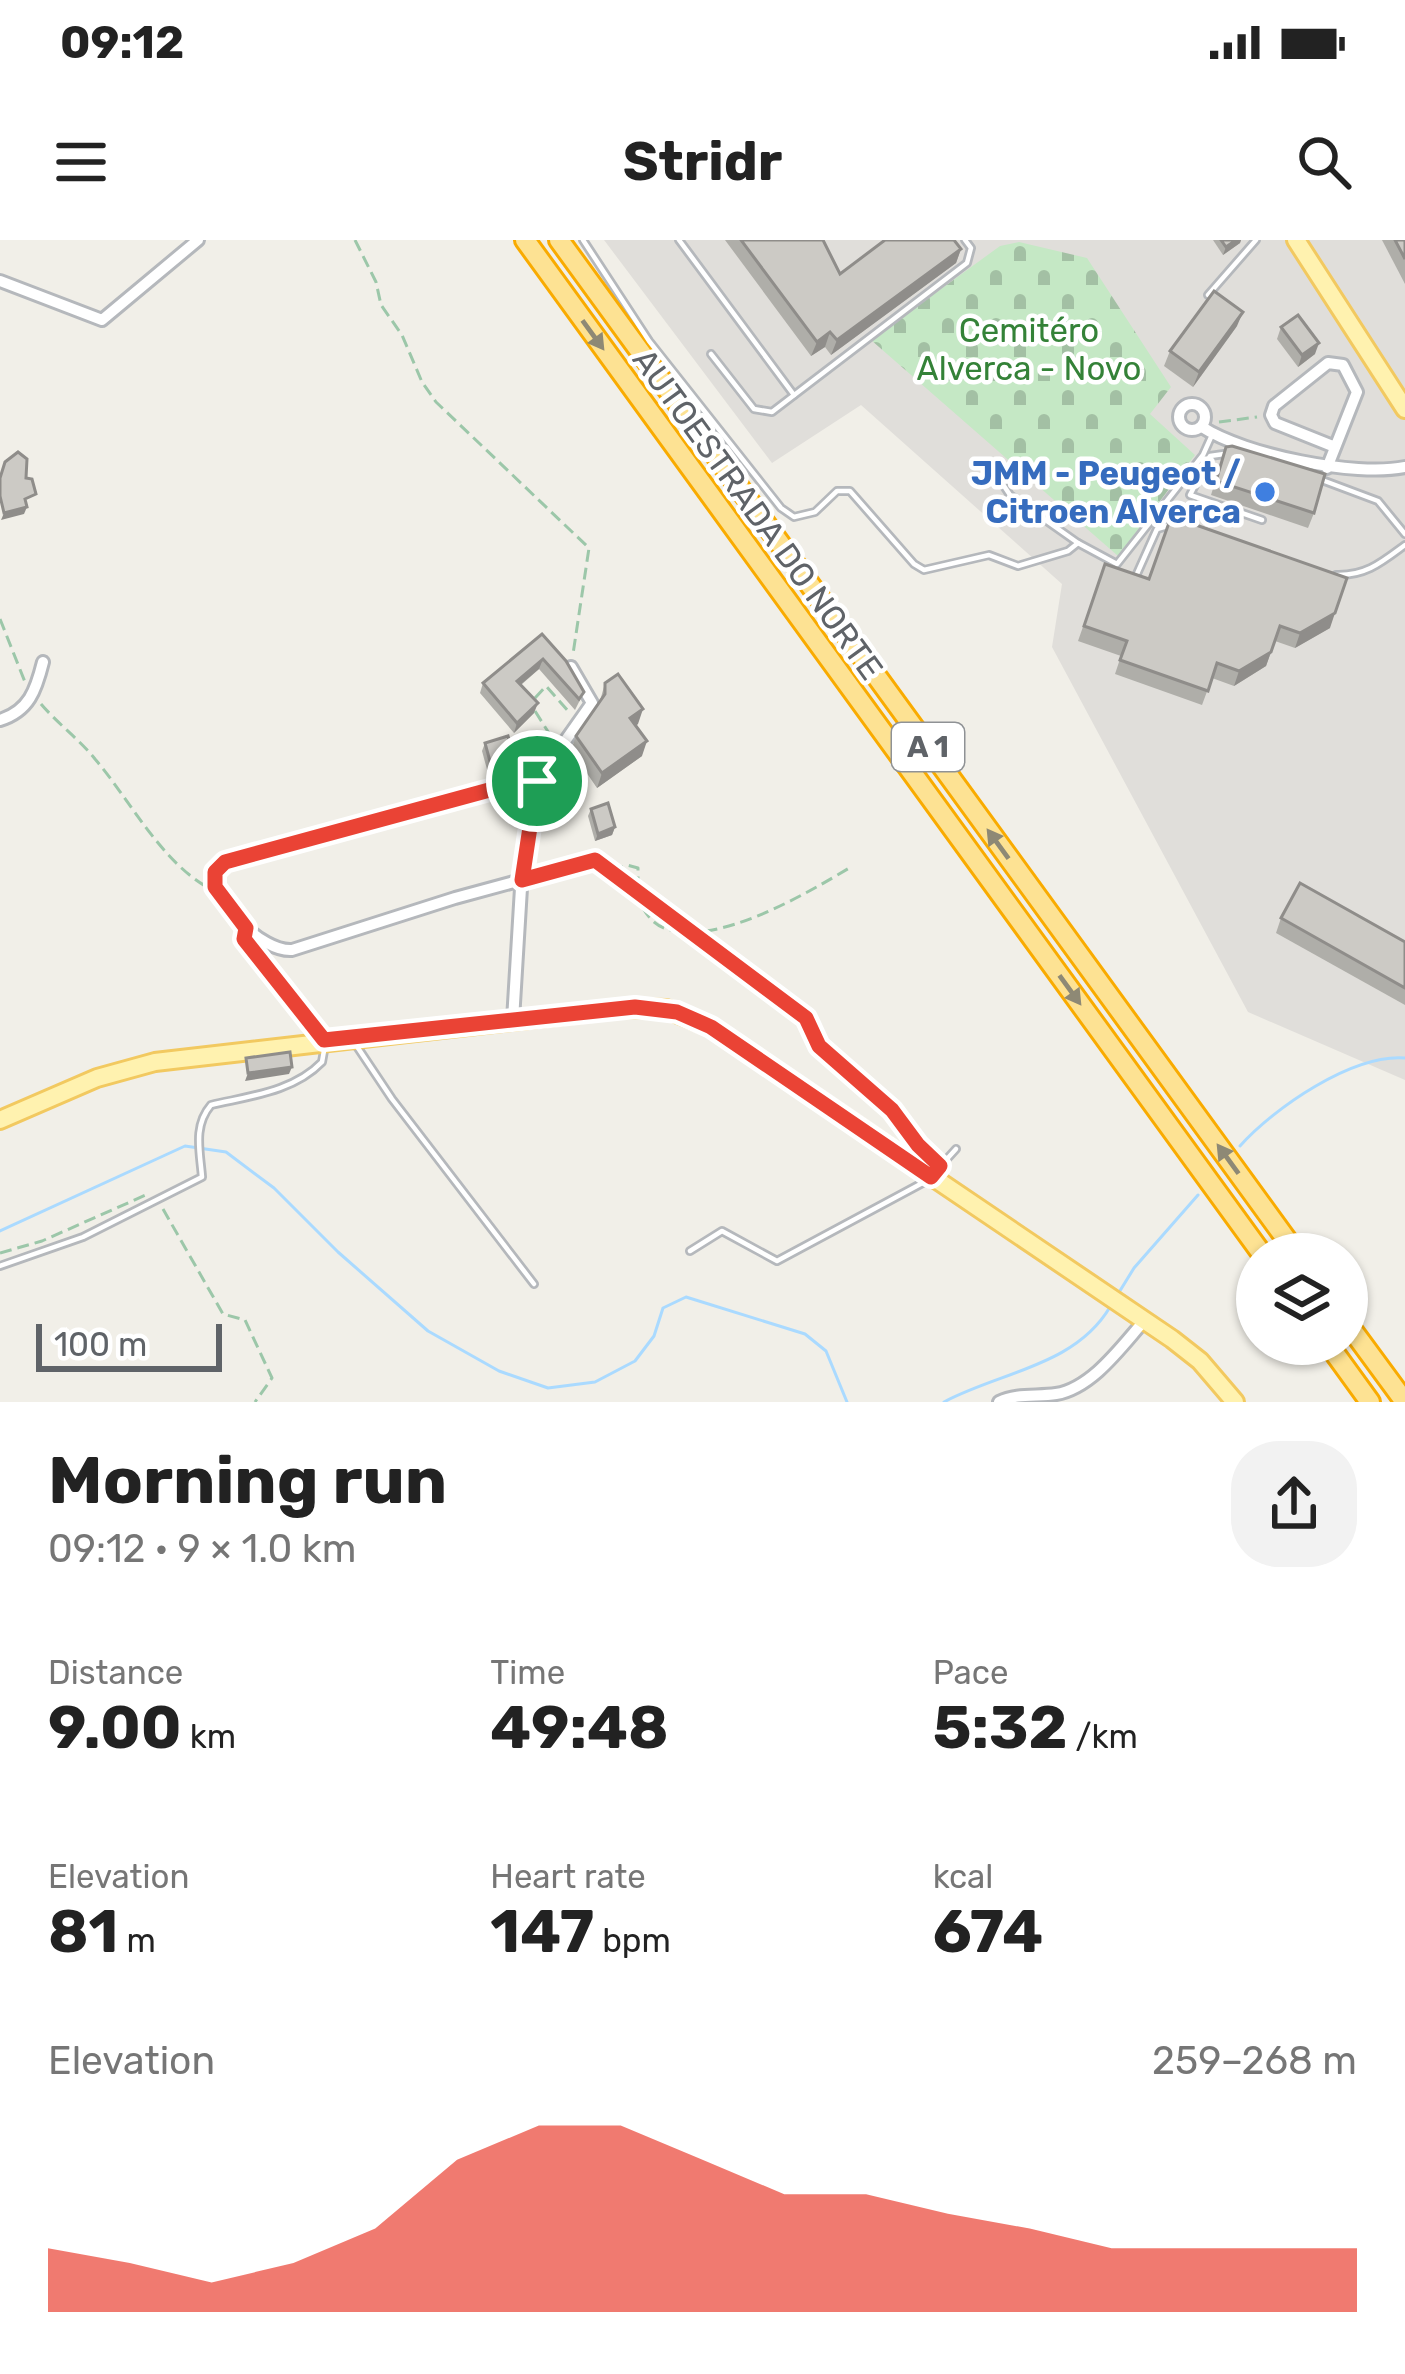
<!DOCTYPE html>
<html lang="en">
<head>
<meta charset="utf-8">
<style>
  body { margin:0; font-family:Rubik,sans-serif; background:#f2f2f2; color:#222; height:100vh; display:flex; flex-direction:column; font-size:45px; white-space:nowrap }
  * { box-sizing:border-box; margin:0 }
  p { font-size:39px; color:#767676 }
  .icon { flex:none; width:66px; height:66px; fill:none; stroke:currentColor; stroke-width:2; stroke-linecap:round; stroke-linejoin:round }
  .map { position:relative; height:1162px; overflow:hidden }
  .panel { display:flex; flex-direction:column; background:#fff; flex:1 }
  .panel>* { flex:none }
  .tools { position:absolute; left:1236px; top:993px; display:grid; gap:24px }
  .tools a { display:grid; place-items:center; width:132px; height:132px; border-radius:50%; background:#fff; box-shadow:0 3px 9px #0004; font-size:60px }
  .scale { position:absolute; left:36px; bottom:30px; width:186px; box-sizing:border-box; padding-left:12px; border:6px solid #5f6368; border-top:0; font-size:33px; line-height:42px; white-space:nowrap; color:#5f6368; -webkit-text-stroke:9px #fff; paint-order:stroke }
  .pin { position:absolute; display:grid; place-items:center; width:102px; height:102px; color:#fff; margin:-51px; border:6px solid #fff; border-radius:50%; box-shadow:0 3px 12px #0007 }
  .round { display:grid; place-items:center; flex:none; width:126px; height:126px; border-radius:48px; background:#f2f2f2 }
  .summary { display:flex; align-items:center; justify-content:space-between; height:204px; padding:0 48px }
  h1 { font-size:66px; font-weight:700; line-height:90px }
  .stats { display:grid; grid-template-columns:repeat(3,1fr); gap:18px; height:204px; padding:12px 48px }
  .stats div { display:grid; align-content:center }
  .stats b { font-size:60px; font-weight:700 }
  .stats small { font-size:33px; font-weight:400 }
  .stats p { font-size:33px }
  .chart { height:336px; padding:24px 48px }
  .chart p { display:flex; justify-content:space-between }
  .chart svg { width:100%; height:216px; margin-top:12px; fill:#ea4335; opacity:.7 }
  .status { display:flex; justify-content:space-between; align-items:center; height:84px; padding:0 60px; background:#fff; direction:ltr }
  .status svg { height:33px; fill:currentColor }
  header { display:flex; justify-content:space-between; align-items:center; height:156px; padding:0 48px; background:#fff; font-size:54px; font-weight:700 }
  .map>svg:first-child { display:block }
  .industrial { fill:#e0deda }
  .cemetery { fill:url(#cemetery-stones) }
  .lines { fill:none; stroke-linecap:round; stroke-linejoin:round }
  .stream { stroke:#aadaff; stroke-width:3 }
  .service-casing { stroke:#b5b8bc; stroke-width:10 }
  .minor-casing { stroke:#b5b8bc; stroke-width:16 }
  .primary-casing { stroke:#f2c960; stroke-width:22 }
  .motorway-casing { stroke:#f9ab00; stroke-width:24 }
  .path { stroke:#9cc7a9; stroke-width:3; stroke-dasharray:12 6; stroke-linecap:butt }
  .service { stroke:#fff; stroke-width:4.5 }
  .minor { stroke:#fff; stroke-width:10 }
  .primary { stroke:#fff2af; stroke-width:16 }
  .motorway { stroke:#fde293; stroke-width:18 }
  .wall { fill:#afaea9 }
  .shaded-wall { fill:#8f8d8a }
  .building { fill:#cccac5; stroke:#8f8d8a; stroke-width:3 }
  .oneway { fill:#8e8975 }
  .route-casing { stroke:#fff; stroke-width:24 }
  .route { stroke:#ea4335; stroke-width:15 }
  .shop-dot { fill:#3f7fe0; stroke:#fff; stroke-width:4.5 }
  .labels { text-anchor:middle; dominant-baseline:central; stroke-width:9; stroke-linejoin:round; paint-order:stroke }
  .shield { fill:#fff; stroke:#8f9295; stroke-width:3 }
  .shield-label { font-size:30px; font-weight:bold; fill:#5f6368 }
  .park-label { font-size:33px; fill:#348238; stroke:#fff }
  .shop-label { font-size:33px; font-weight:bold; fill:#366cbe; stroke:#fff; text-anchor:end }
  .street-label { font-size:33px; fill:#5f6368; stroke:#fff }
</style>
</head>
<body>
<div class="status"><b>09:12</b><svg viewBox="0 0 49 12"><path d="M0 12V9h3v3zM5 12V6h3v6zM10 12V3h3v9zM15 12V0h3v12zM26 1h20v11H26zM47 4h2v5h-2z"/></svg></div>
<header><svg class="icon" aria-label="menu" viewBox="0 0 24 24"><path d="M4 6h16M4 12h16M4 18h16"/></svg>Stridr<svg class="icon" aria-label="search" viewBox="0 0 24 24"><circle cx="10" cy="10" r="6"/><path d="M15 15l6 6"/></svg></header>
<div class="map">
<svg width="1405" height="1162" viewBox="0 0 1405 1162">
  <defs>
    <pattern id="cemetery-stones" width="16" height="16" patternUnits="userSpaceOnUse" patternTransform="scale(3)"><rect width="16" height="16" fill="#c5e8c5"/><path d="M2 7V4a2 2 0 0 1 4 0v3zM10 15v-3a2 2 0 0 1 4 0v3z" fill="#a3c0a4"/></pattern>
  </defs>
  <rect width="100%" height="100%" fill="#f1efe8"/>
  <path class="industrial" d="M604,0H1405V840L1248,772L1052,407L1062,344L861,165L772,223Z"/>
  <path class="cemetery" d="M1019,2L1087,18L1171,147L1150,174L1195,215L1118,316L871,100L1000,6Z"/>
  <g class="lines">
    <g class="stream">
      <path d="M1240,906C1274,868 1352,814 1405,818"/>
      <path d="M0,991L185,906L226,912L274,948L338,1012L428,1091L499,1131L548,1148L595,1142L635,1121L654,1096L663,1068L686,1057L805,1094L826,1111L847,1162"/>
      <path d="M1118,1054L1134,1028L1198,955"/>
      <path d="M944,1162C1000,1132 1075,1126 1110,1067"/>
    </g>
    <g class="service-casing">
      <g id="service">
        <path d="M583,0L649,101L781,268L794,277L815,272L837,251H850L914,324L924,330L989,315L1018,326L1068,311L1078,303L1117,324L1203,215L1212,195"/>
        <path d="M679,0L794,155"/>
        <path d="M1208,55L1256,0"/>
        <path d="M711,114L754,169L772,172L967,23L971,8L965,0"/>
        <path d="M1224,214L1210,216L1190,255L1262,280"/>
        <path d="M992,228L1010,255L1078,303"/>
        <path d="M1322,240L1378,261L1405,294"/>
        <path d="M1336,335C1366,336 1382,322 1405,305"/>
        <path d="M1136,336L1157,289L1171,285"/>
        <path d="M354,802L392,859L534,1044"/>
        <path d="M936,931L956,909"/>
        <path d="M690,1011L722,991L777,1021L928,940"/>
        <path d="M0,1026L83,997L202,937C200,911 193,886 211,865C249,856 293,852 322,822L325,805"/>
      </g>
    </g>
    <g class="minor-casing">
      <g id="minor">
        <path d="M0,41L102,80L198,0"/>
        <circle cx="1192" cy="177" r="13"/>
        <path d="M1202,187C1245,215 1355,237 1405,227"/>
        <path d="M1327,228L1357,152L1343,125L1328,123L1274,166L1271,175L1275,183L1335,207"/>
        <path d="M0,480C29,471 36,450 43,422"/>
        <path d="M537,541L526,540L225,623L215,631C211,662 262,712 292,710L455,658L595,620"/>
        <path d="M513,780L521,648L537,541L592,463L571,427"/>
        <path d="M999,1162C1017,1153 1037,1157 1056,1154C1092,1148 1121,1107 1144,1081"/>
      </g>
    </g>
    <g class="primary-casing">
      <g id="primary">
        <path d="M1296,0L1405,169"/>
        <path d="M0,880L97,838L155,822L625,768L666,769L711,787L1172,1099L1200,1121L1235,1162"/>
      </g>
    </g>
    <g class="motorway-casing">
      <g id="motorway">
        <path d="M525,0L1262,1014"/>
        <path d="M559,0L1297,1014"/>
        <path d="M1347,1083L1405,1162"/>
        <path d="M1328,1104L1370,1162"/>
      </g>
    </g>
    <g class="path">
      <path d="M355,0L376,42L381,65L402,95L422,142L436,162L589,308L573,414"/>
      <path d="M1219,182L1257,177"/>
      <path d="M0,379L25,442"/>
      <path d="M535,458L546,446L569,472"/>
      <path d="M41,464C58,484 79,499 95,519C130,560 160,620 207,647"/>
      <path d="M535,471L552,498"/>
      <path d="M605,627L806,778L819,806L892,870L925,913"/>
      <path d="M612,631L627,625L638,628V651"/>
      <path d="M634,652C642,666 648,682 664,688C716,708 807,653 851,627"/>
      <path d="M247,703L317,788"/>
      <path d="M163,969L223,1074L245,1080L272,1138L255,1162"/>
      <path d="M0,1013L42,1001L148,954"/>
    </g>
    <use href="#service" class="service"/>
    <use href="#minor" class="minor"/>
    <use href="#primary" class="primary"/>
    <use href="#motorway" class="motorway"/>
  </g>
  <g class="wall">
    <path d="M725,0H823L840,34L961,9L956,23L831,115L825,107L811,116Z"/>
    <path d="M1213,0H1241L1240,3L1223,15Z"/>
    <path d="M1382,0H1405V44Z"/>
    <path d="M1237,86L1193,147L1164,126L1170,111Z"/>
    <path d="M1281,87L1315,114L1298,127L1277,99Z"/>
    <path d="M1226,207L1314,273L1308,288L1211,255Z"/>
    <path d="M1105,324L1149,339L1330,388L1295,408L1275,401L1266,426L1234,446L1212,438L1202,465L1115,434L1121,416L1078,401Z"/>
    <path d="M542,394L584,452L575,470L539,429L521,445L534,473L514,493L480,453L483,443Z"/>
    <path d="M605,443L638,484L636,485L642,516L597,548L571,510L576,496L600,461Z"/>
    <path d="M485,503L511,526L488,533L482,511Z"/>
    <path d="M591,569L615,587L612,595L595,601L588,576Z"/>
    <path d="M1281,678L1405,702V765L1276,693Z"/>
  </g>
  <g class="shaded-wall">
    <path d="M1236,0H1241L1240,3L1223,15L1226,7Z"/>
    <path d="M961,9L956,23L831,115L837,100Z"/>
    <path d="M1243,72L1237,86L1193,147L1199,132Z"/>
    <path d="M830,92L825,107L811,116L817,102Z"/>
    <path d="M1319,103L1315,114L1298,127L1302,115Z"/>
    <path d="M27,267L24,274L1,280L4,273Z"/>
    <path d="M1335,373L1330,388L1295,408L1300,393Z"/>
    <path d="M1271,412L1266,426L1234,446L1239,431Z"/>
    <path d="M543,419L539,429L513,451L517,441Z"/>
    <path d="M538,463L534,473L514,493L517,483Z"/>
    <path d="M643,469L638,484L625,493L630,478Z"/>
    <path d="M647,501L642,516L597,548L602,533Z"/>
    <path d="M514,518L511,526L488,533L491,525Z"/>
    <path d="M615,587L612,595L595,601L598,594Z"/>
    <path d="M292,827L289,834L245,841L248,833Z"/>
  </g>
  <g class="building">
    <path d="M741,0H823L840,34L885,0H954L961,9L837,100L830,92L817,102Z"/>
    <path d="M1221,0H1236L1226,7Z"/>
    <path d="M1395,0H1405V19Z"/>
    <path d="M1214,51L1243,72L1199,132L1170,111Z"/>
    <path d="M1298,75L1319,103L1302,115L1281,87Z"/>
    <path d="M1232,206L1325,234L1314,273L1216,241L1226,207Z"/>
    <path d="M18,212L27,219L26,238L32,239L36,254L25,259L27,267L4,273L0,256V238L5,222Z"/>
    <path d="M1176,278L1347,338L1335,373L1300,393L1280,386L1271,412L1239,431L1217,423L1208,451L1120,420L1127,401L1084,386L1105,324L1149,339L1170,280Z"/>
    <path d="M542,394L566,421L584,452L579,459L543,419L517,441L538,463L517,483L483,443Z"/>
    <path d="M618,434L643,469L630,478L647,501L602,533L576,496L605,454V443Z"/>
    <path d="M508,496L514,518L491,525L485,503Z"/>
    <path d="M608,563L615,587L598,594L591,569Z"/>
    <path d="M1300,643L1405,702V748L1281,678Z"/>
    <path d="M290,812L292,827L248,833L246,818Z"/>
  </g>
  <defs><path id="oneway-solid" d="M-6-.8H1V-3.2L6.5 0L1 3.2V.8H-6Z" transform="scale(3)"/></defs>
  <g class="oneway">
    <use href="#oneway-solid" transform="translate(593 95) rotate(54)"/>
    <use href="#oneway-solid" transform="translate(998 604) rotate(-126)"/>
    <use href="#oneway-solid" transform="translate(1070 750) rotate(54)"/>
    <use href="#oneway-solid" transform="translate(1228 919) rotate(-126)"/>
  </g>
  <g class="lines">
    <g class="route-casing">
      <path id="route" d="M526,540L537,541L522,640L595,620L806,778L819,806L892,870L918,905L940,926L931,937L711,787L677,772L635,767L324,800L244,699L246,688L215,647V632L225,622Z"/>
    </g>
    <use href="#route" class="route"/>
  </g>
  <circle class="shop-dot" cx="1265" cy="252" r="12"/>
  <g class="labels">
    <rect class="shield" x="892" y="483" width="72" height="48" rx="9"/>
    <g class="shield-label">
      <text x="928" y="507">A 1</text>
    </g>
    <g class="park-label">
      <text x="1029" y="90">Cemitéro<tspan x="1029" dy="38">Alverca - Novo</tspan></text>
    </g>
    <g class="shop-label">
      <text x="1241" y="233">JMM - Peugeot /<tspan x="1241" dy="38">Citroen Alverca</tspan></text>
    </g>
    <g class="street-label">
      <text transform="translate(758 274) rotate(54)">AUTOESTRADA DO NORTE</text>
    </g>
  </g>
</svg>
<div class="tools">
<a><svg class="icon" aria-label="layers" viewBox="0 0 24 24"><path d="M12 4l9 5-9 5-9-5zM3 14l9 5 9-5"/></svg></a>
</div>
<div class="scale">100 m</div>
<div class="pin" style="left:537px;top:541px;background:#1e9e55"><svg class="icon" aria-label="arrive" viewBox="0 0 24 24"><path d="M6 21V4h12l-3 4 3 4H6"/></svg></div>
</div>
<section class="panel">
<div class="summary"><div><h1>Morning run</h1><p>09:12 · 9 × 1.0 km</p></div><a class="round"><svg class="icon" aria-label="share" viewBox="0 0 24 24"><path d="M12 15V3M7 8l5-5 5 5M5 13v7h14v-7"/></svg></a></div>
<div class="stats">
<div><p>Distance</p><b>9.00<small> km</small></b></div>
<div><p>Time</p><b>49:48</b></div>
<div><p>Pace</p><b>5:32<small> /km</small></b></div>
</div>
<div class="stats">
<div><p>Elevation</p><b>81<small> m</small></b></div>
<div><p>Heart rate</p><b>147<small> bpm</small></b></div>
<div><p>kcal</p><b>674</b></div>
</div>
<div class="chart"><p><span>Elevation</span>259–268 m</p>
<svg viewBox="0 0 160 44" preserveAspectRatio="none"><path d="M0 44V31L10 34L20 38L30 34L40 27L50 13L60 6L70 6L80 13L90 20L100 20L110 24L120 27L130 31L140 31L150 31L160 31V44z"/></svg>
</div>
</section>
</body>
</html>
